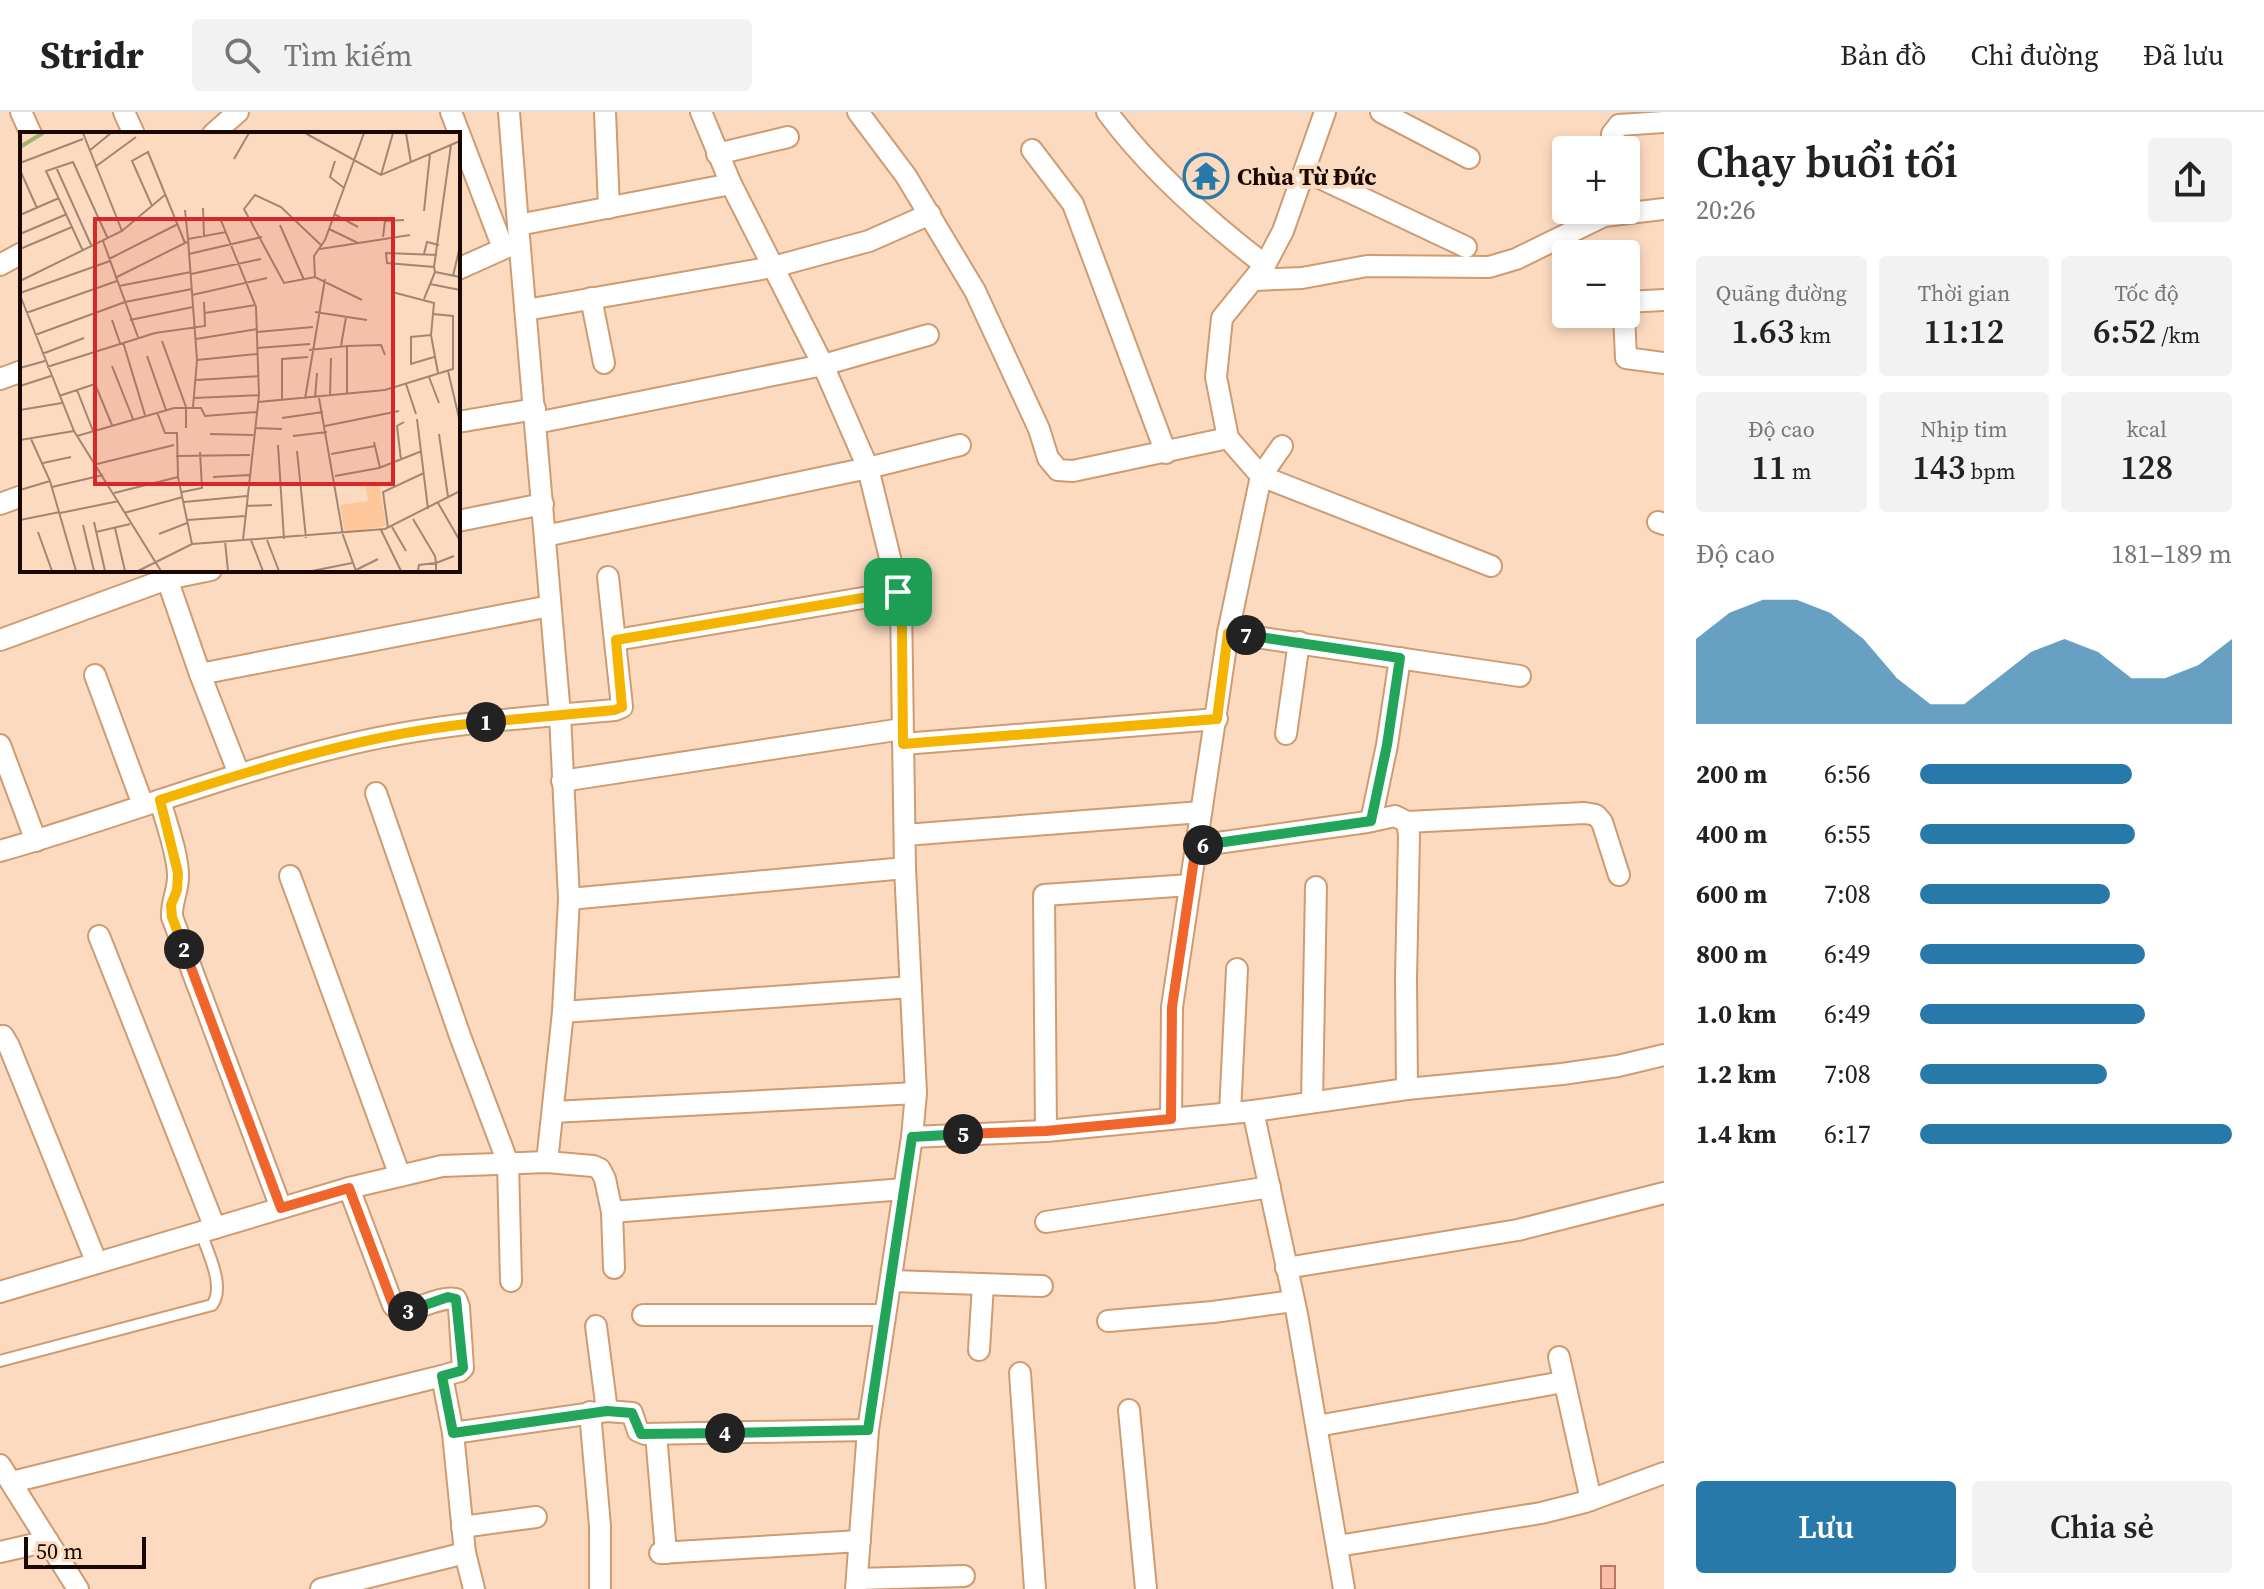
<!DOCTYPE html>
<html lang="vi">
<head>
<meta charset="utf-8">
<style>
  body { margin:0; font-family:"Source Serif 4",serif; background:#f2f2f2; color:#222; height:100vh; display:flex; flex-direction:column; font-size:30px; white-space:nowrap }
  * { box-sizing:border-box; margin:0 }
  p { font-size:26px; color:#767676 }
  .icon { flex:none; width:44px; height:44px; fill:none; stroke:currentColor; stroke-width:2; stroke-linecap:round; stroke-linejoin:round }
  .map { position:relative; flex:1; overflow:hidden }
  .details { display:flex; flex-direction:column; background:#fff; width:600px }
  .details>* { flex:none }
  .buttons { position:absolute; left:1552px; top:24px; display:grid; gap:16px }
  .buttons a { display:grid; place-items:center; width:88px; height:88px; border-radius:8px; background:#fff; box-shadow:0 4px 12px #0003; font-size:40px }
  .scale { position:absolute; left:24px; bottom:20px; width:122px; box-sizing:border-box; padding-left:8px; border:4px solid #190700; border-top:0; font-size:22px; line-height:28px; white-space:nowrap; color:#190700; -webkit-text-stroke:6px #fcdac0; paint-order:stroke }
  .pin { position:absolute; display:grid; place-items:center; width:68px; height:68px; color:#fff; margin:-34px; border-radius:16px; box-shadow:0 4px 12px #0006 }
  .km { position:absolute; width:40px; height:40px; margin:-20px; border-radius:50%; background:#222; color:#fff; font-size:22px; line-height:40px; text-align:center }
  .round { display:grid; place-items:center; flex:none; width:84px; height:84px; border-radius:8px; background:#f2f2f2 }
  .head { display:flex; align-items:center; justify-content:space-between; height:136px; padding:0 32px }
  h1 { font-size:44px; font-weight:600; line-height:60px }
  .figures { display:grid; grid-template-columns:repeat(3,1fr); gap:12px; height:136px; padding:8px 32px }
  .figures div { display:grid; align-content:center; border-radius:8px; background:#f2f2f2; text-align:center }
  .figures b { font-size:34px; font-weight:600 }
  .figures small { font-size:22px; font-weight:400 }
  .figures p { font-size:22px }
  .chart { height:224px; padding:16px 32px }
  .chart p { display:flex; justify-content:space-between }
  .chart svg { width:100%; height:144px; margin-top:8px; fill:#2779aa; opacity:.7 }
  .cta { display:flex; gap:16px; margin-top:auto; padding:16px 32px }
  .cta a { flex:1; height:92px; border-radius:8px; background:#2779aa; color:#fff; font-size:32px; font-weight:600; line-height:92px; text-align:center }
  .cta a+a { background:#f2f2f2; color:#222 }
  ul { padding:0 32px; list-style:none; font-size:26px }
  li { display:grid; grid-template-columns:128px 96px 1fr; align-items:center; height:60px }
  li i { height:20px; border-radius:10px; background:#2779aa }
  header { display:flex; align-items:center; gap:48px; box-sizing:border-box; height:112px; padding:0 40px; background:#fff; border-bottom:2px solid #e0e0e0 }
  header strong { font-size:38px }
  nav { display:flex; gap:44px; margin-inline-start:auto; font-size:28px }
  .search { width:560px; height:72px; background:#f2f2f2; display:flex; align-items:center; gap:20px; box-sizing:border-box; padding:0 28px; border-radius:8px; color:#767676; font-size:30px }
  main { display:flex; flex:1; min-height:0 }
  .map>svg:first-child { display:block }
  .building { fill:#f9bca8; stroke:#b87964; stroke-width:2 }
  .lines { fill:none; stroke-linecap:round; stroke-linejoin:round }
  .lane-casing { stroke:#cf9b71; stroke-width:14 }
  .street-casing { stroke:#cf9b71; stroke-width:24 }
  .lane { stroke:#fff; stroke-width:10 }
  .street { stroke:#fff; stroke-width:20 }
  .split-1-casing { stroke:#fff; stroke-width:16 }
  .split-2-casing { stroke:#fff; stroke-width:16 }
  .split-3-casing { stroke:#fff; stroke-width:16 }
  .split-4-casing { stroke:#fff; stroke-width:16 }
  .split-5-casing { stroke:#fff; stroke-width:16 }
  .split-6-casing { stroke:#fff; stroke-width:16 }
  .split-7-casing { stroke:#fff; stroke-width:16 }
  .split-8-casing { stroke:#fff; stroke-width:16 }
  .split-1 { stroke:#f5b400; stroke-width:10 }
  .split-2 { stroke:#f5b400; stroke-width:10 }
  .split-3 { stroke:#f0652b; stroke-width:10 }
  .split-4 { stroke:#22a559; stroke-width:10 }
  .split-5 { stroke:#22a559; stroke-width:10 }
  .split-6 { stroke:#f0652b; stroke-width:10 }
  .split-7 { stroke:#22a559; stroke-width:10 }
  .split-8 { stroke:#f5b400; stroke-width:10 }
  .labels { text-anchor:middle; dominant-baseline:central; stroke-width:8; stroke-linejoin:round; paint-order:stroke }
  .poi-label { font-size:24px; font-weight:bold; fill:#190700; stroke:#fcdac0; text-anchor:start }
  .inset-river { fill:none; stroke:#a4b46e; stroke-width:4 }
  .inset-road { fill:none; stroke:#a18673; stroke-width:2 }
  .view { fill:#d62828; fill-opacity:0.15; stroke:#d62828; stroke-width:4 }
  .inset-edge { fill:none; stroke:#190700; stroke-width:4 }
</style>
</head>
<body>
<header>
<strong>Stridr</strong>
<div class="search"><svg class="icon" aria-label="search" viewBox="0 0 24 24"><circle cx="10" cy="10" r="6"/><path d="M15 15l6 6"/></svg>Tìm kiếm</div>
<nav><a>Bản đồ</a><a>Chỉ đường</a><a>Đã lưu</a></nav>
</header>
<main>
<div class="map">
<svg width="1664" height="1477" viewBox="0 0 1664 1477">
  <rect width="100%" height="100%" fill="#fcdac0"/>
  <rect class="building" x="1601" y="1454" width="14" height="23"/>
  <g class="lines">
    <g class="lane-casing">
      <path id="lane" d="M0,1249L212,1193C226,1174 207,1140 201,1120"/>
    </g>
    <g class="street-casing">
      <g id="street">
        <path d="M21,0L31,22"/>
        <path d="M124,0L134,22"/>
        <path d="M451,0L503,136"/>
        <path d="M509,0L518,113"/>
        <path d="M605,0L609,96"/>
        <path d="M701,0L731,72L823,253L868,356L901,491L905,756L916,981L912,1025L868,1318L856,1477"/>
        <path d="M858,0L906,64L975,179L1039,317L1048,346L1058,358L1073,359L1228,326L1261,364L1491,454"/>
        <path d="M1107,0C1149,57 1209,110 1265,153"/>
        <path d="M1381,0L1469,46"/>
        <path d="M213,22L238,0"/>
        <path d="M1032,38L1073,92L1166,341"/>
        <path d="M1611,38L1612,22L1619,13L1664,10"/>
        <path d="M717,42L788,25"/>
        <path d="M1305,59L1466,135"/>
        <path d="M0,153L22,141"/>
        <path d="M458,157L516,131"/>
        <path d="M1254,168L1302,166L1367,154L1489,155L1516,147L1604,104L1664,97"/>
        <path d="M591,186L604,251"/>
        <path d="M1626,190L1664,188"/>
        <path d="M526,198L773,155L869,129L930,102"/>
        <path d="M1624,202L1626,246L1664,251"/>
        <path d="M0,267L22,259"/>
        <path d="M458,310L535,297"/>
        <path d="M536,311L823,253L928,223"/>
        <path d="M1228,326L1216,265L1222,206L1265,153L1283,119L1325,0"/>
        <path d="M0,392L22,384"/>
        <path d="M458,409L543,392"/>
        <path d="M1658,410L1664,412"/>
        <path d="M545,424L868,356L960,333"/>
        <path d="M164,458L200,562L239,662"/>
        <path d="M1228,521L1520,564"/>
        <path d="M0,528L167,467L211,458"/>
        <path d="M616,528L898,480"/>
        <path d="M200,562L550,494"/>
        <path d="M95,563L143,693"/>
        <path d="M1286,622L1299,530"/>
        <path d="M903,632L1217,607"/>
        <path d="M0,633L36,729"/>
        <path d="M562,669L902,617"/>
        <path d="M376,681L460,924L508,1051L511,1169"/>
        <path d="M160,688C166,711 177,738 178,762C179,777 171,790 172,805L281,1096"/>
        <path d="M1371,709L1387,633L1400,546"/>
        <path d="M1407,710L1585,701L1596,703L1602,710L1619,763"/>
        <path d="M905,723L1201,700"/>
        <path d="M1196,734L1367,710L1395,704L1407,710L1409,723L1406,866L1407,977"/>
        <path d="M0,739C113,707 223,663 338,635C429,612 522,606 615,598L622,595L621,585L608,465"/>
        <path d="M290,764L400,1064"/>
        <path d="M569,787L905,756"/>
        <path d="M99,824L215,1116"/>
        <path d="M563,900L911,875"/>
        <path d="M0,924H3L9,934L96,1149"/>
        <path d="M1312,989L1316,775"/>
        <path d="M1253,999L1297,1202L1344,1477"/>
        <path d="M553,1000L916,981"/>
        <path d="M1230,1001L1237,857"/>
        <path d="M1171,1007L1172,895L1228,521L1261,364L1282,334"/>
        <path d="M1046,1019L1044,783L1190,773"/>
        <path d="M912,1025L1046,1019L1253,999L1407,977L1562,962L1618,954L1664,943"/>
        <path d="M547,1050L563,900L569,787L560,603L518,113L731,72"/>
        <path d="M349,1076L393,1193L400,1200C419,1198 438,1184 456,1187L459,1195L463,1256L460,1259L442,1264L453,1321L465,1441L474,1477"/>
        <path d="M612,1100L614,1156"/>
        <path d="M1046,1110L1270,1075"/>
        <path d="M1286,1156L1518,1118L1664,1081"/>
        <path d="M892,1169L1042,1174"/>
        <path d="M0,1180L349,1076L442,1054L547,1050L593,1054L600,1057L605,1067L612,1100L904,1077"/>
        <path d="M643,1203H884"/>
        <path d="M1108,1209L1213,1200L1293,1189"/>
        <path d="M596,1214L607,1299"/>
        <path d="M979,1238L983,1172"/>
        <path d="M1559,1245L1591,1388"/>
        <path d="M1020,1261L1035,1477"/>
        <path d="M1129,1298L1146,1477"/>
        <path d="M590,1300L600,1414V1477"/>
        <path d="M1317,1314L1563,1270"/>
        <path d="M453,1321L607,1299L632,1301L638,1319L645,1322L868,1318"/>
        <path d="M656,1322L666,1441"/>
        <path d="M0,1353L78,1477"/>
        <path d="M12,1370L442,1264"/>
        <path d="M462,1415L536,1405"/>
        <path d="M1338,1434L1541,1401L1585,1390L1664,1361"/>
        <path d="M0,1440L48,1429"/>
        <path d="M660,1441L860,1429"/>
        <path d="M857,1467L964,1464"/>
        <path d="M321,1477L465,1441"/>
      </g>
    </g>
    <use href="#lane" class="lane"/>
    <use href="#street" class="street"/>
  </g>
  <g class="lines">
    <g class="split-1-casing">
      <path id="split-1" d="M486,610L615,598L622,595L616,528L898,480"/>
    </g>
    <g class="split-2-casing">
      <path id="split-2" d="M184,837L172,805L171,793L177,778L178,761L160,688C267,653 374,620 486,610"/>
    </g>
    <g class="split-3-casing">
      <path id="split-3" d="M184,837L281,1096L349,1076L393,1193L400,1200L408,1199"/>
    </g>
    <g class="split-4-casing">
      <path id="split-4" d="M408,1199L448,1185L456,1187L463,1256L460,1259L442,1264L453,1321L607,1299L632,1301L641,1322L725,1321"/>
    </g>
    <g class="split-5-casing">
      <path id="split-5" d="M725,1321L868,1318L912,1025L963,1022"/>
    </g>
    <g class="split-6-casing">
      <path id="split-6" d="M963,1022L1046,1019L1171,1007L1172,895L1196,734L1203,733"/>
    </g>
    <g class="split-7-casing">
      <path id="split-7" d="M1203,733L1371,709L1387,633L1400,546L1246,523"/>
    </g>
    <g class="split-8-casing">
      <path id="split-8" d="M898,480L902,516L903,632L1217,607L1228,521L1246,523"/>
    </g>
    <use href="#split-1" class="split-1"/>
    <use href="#split-2" class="split-2"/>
    <use href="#split-3" class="split-3"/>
    <use href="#split-4" class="split-4"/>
    <use href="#split-5" class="split-5"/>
    <use href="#split-6" class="split-6"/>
    <use href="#split-7" class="split-7"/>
    <use href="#split-8" class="split-8"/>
  </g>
  <defs>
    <g id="temple-ring" transform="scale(2.3)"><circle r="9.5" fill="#fcdac0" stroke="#2779aa" stroke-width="1.5"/><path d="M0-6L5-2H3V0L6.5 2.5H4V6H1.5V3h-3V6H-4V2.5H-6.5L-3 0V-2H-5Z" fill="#2779aa"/></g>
  </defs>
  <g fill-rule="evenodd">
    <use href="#temple-ring" x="1206" y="64"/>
  </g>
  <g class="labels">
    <g class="poi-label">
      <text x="1237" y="64">Chùa Từ Đức</text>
    </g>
  </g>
  <g transform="translate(20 20)">
    <rect width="440" height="440" fill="#fcdac0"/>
    <path d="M359,350L366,394L325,401L320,373L348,369L345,352Z" fill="#fec69b"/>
    <path class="inset-river" d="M0,15L23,1"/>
    <path class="inset-road" d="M63,1L102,99M285,1L361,43L440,9M386,1L391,31M69,19L91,1M214,27L229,1M315,29L310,45L324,56M0,31L63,7M36,35L72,115M75,35L116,5M0,38L17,76M361,43L373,1M132,74L112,29L128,20L165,111M183,76L184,104M165,78L168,107M404,79L410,22M314,82L338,95M0,83L39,66M200,86L236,175L239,263L223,408M260,93L284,148M309,97L338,111M0,102L47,82M363,105L365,89L384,88M83,109L118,205M302,114L261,75L235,63L224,77L264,151L295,145L342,168M0,117L52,95M300,117L390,103M63,119L26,39L53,30L88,107M169,122L242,105M404,122L407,110L419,113M89,127L158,92M414,135L431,13M415,140L414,135L367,131L366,121L417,123M171,142L241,127M433,144L440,114M295,145L294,124L305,108L344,1M95,146L167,110M0,149L102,99L146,62M410,152L440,158M99,154L171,140M372,160L414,171L411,203L418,241M0,161L90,129M0,163L54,299L141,439M172,163L247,146M404,167L415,140L440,145M295,180L347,188M6,181L97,149M185,181L236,173M92,188L100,211M110,188L173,175M237,200L293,195M15,203L105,170L172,157M411,203L391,205V232L414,225M176,207L237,197M142,209L166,275V296M103,210L125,283M321,214L326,185M327,214L361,213L365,223M237,216L290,212M289,218L327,214V262M22,222L64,206M127,224L146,278M177,228L237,222M92,234L113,287M27,235L135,201L185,194L184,170M0,236L25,229M428,239L440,290M409,245L419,271M176,248L238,244M386,252L396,282M0,254L31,244M57,258L73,299M39,264L75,252L92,293M310,264L311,226M174,266L239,263M295,266L297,241M299,266L323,403L336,439M285,267L305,147M262,269V227L288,225M238,270L365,258L433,237V184L413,182M173,275L177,228L168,107L206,100M0,278L42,271M137,280L145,301H157L158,345L172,412M262,286L303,280M397,287L408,377M305,294L379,279M235,296L262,297M190,302L233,303M419,302L428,365M57,304L154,276H181L185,284L237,280M273,304L307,300M11,307L30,349L56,439M0,308L54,299M354,310L360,336M258,313L264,407M277,319L286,406M311,322L355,314M156,324L230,323M381,328L377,294L384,290M23,331L51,325M77,332L154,313M315,344L359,336L402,319M193,345L229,343M32,355L83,343M0,358L30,349M162,360L182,356L180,320M94,361L158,345M164,370L227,364M418,371L440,409M226,374L252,373M40,381L99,369M104,381L163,365M393,387L415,424L416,431L399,433L398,439M0,388L40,380M167,388L225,384M74,390L85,439M63,393L74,439M372,395L386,419M95,396L105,439M368,396L363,360L404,341M361,398L381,439M18,400L32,439M76,400L110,392M139,402L167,391M231,408L243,439M247,408L259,439M205,409L208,439M336,438L358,427M118,439L172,412L365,397L440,359M292,439L332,431M416,439V431L434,424"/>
    <path class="view" d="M75,87H373V352H75Z"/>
    <rect width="440" height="440" class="inset-edge"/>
  </g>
</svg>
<div class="buttons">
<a>+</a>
<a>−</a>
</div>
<div class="scale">50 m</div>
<div class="pin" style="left:898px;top:480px;background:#1e9e55"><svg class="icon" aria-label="arrive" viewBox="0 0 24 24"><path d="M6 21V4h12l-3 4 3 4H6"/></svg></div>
<b class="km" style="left:486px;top:610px">1</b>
<b class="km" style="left:184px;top:837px">2</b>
<b class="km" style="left:408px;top:1199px">3</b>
<b class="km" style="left:725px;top:1321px">4</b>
<b class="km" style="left:963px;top:1022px">5</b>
<b class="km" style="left:1203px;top:733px">6</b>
<b class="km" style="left:1246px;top:523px">7</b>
</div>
<section class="details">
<div class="head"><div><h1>Chạy buổi tối</h1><p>20:26</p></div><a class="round"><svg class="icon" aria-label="share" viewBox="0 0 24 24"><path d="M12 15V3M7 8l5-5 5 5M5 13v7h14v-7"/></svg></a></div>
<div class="figures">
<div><p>Quãng đường</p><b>1.63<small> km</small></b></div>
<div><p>Thời gian</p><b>11:12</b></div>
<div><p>Tốc độ</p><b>6:52<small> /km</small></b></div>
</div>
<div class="figures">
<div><p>Độ cao</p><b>11<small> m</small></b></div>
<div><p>Nhịp tim</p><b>143<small> bpm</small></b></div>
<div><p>kcal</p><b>128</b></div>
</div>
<div class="chart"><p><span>Độ cao</span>181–189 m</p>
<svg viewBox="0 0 160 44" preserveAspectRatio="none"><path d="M0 44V18L10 10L20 6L30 6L40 10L50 18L60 30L70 38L80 38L90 30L100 22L110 18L120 22L130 30L140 30L150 26L160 18V44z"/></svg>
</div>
<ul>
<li><b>200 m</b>6:56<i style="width:68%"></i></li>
<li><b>400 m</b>6:55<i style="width:69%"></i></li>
<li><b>600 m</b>7:08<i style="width:61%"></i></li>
<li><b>800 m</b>6:49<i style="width:72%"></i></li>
<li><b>1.0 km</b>6:49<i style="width:72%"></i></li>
<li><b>1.2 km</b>7:08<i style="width:60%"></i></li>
<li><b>1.4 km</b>6:17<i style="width:100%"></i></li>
</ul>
<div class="cta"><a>Lưu</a><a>Chia sẻ</a></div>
</section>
</main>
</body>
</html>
